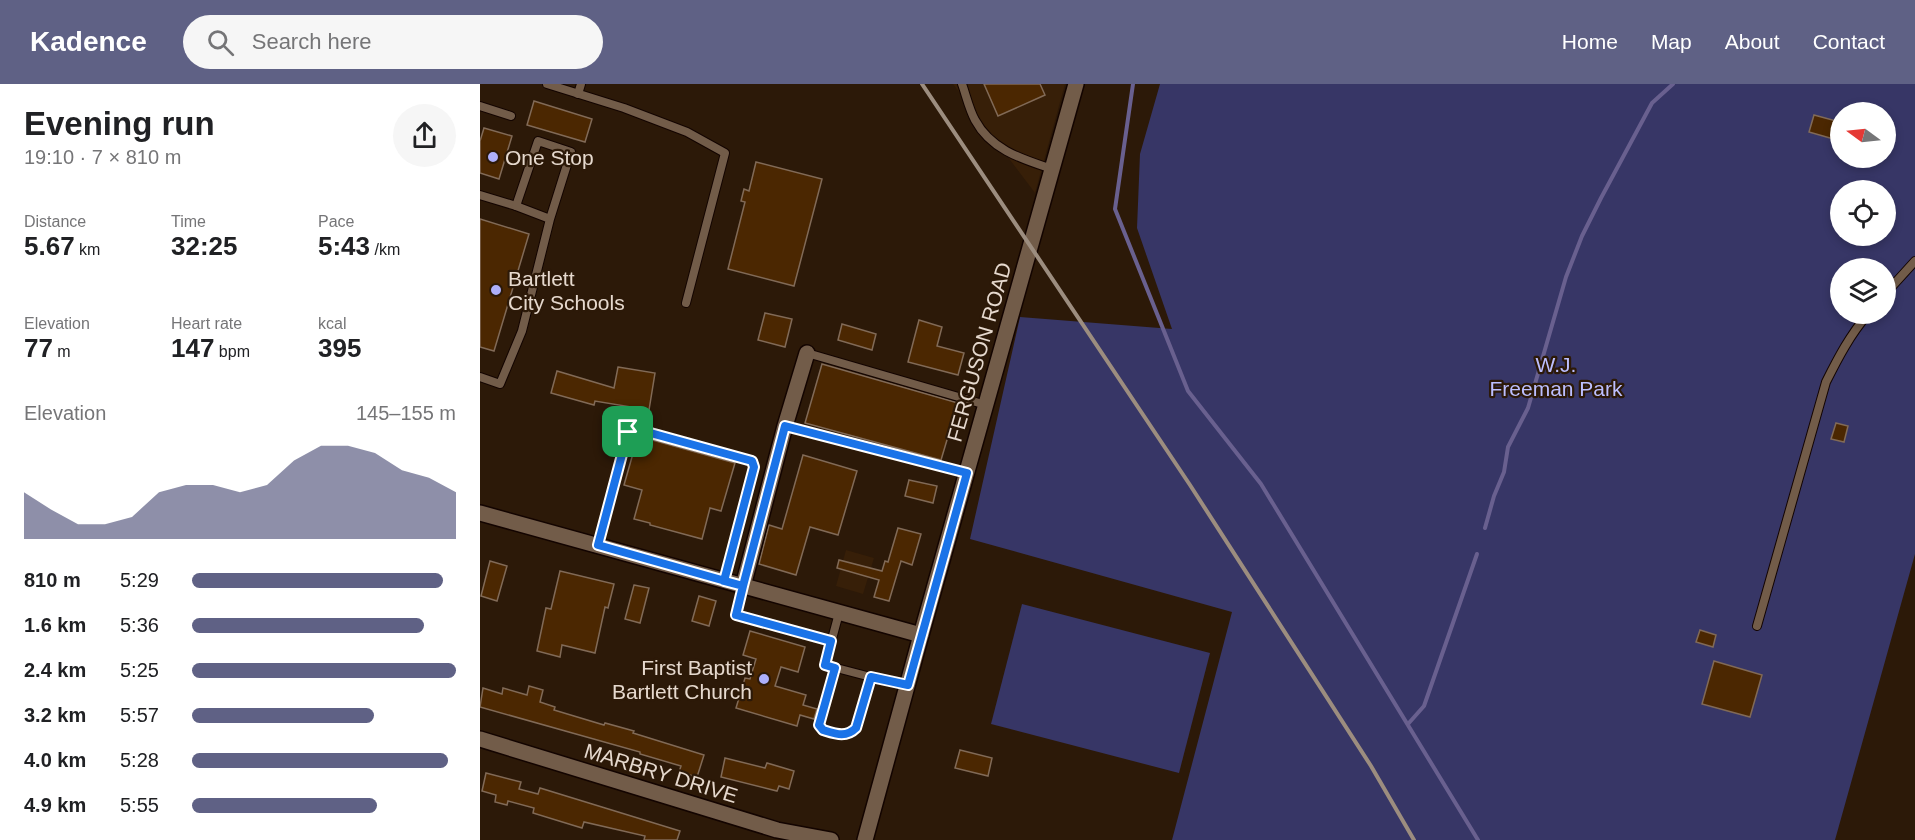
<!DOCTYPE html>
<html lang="en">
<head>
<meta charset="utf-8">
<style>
  body { margin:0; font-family:Helvetica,sans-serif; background:#f6f6f6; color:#202124; height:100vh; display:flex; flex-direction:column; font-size:22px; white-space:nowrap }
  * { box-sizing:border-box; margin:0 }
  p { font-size:20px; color:#757577 }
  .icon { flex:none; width:33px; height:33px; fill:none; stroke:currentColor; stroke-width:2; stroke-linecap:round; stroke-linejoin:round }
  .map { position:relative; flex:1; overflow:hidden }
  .side { display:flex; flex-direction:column; background:#fff; width:480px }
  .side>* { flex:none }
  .needle { width:39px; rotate:285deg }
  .buttons { position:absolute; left:1350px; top:18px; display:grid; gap:12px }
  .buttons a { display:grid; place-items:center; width:66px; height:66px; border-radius:50%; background:#fff; box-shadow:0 3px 9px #0003; font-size:30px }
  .pin { position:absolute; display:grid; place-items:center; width:51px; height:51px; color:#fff; margin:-26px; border-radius:12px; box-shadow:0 3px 9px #0006 }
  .round { display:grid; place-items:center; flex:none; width:63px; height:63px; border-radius:32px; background:#f6f6f6 }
  .overview { display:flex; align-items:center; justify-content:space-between; height:102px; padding:0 24px }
  h1 { font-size:33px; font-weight:700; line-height:45px }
  .stats { display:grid; grid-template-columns:repeat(3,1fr); gap:9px; height:102px; padding:6px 24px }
  .stats div { display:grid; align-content:center }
  .stats b { font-size:26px; font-weight:700 }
  .stats small { font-size:16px; font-weight:400 }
  .stats p { font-size:16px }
  .chart { height:168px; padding:12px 24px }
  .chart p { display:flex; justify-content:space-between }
  .chart svg { width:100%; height:108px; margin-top:6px; fill:#5f6185; opacity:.7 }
  ul { padding:0 24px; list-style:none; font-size:20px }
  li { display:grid; grid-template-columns:96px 72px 1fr; align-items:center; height:45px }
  li i { height:15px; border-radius:8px; background:#5f6185 }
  header { display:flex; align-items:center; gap:36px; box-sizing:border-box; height:84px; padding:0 30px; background:#5f6185; color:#fff }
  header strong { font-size:28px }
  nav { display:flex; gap:33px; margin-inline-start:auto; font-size:21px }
  .search { width:420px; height:54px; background:#f6f6f6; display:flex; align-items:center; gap:15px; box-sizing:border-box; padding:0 21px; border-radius:33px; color:#757577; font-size:22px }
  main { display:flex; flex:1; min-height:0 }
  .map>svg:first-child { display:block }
  .built { fill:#371f08 }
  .green { fill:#373666; fill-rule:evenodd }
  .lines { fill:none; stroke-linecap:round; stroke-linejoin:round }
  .stream { stroke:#69608f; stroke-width:4 }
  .building { fill:#4b2701; stroke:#816a57; stroke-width:1.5 }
  .lane-casing { stroke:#130400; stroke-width:10 }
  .street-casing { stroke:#130400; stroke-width:18 }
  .lane { stroke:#725c49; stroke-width:8 }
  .street { stroke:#725c49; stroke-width:15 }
  .rail { stroke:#9c8d7f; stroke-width:4 }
  .route-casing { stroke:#fff; stroke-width:12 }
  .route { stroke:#1a73e8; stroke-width:8 }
  .poi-dot { fill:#adaffb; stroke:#2c1908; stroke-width:2 }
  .labels { text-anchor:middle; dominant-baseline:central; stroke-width:4.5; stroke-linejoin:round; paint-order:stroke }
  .poi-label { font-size:21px; fill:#e6d9ce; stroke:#2c1908; text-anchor:start }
  .street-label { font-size:21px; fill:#e6d9ce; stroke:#2c1908 }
  .park-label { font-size:21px; fill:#bcbfff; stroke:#2c1908 }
</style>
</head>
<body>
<header>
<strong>Kadence</strong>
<div class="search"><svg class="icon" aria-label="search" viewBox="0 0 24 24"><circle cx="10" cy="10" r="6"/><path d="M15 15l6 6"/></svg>Search here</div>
<nav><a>Home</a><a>Map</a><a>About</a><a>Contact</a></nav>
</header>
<main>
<section class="side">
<div class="overview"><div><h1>Evening run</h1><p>19:10 · 7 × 810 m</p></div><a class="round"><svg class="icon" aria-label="share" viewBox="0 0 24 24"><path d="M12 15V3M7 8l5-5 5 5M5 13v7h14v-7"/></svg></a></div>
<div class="stats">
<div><p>Distance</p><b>5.67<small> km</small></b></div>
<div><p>Time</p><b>32:25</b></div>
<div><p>Pace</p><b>5:43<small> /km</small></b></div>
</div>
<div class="stats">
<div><p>Elevation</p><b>77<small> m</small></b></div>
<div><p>Heart rate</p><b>147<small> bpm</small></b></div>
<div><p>kcal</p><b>395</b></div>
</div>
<div class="chart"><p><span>Elevation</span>145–155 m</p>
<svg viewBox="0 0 160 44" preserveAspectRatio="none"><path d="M0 44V25L10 32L20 38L30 38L40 35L50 25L60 22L70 22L80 25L90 22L100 12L110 6L120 6L130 9L140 16L150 19L160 25V44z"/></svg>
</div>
<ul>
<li><b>810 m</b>5:29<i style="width:95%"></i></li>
<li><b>1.6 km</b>5:36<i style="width:88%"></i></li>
<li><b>2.4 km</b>5:25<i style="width:100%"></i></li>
<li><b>3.2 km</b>5:57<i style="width:69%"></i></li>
<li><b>4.0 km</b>5:28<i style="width:97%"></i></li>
<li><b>4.9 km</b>5:55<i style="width:70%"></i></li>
</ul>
</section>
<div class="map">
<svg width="1435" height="756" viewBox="0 0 1435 756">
  <rect width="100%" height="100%" fill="#2c1908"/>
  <g class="built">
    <path d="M473,0H585L555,109Z"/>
    <path d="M366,466L394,474L383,510L356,502Z"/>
  </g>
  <g class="green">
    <path d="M680,0H1435V470L1355,756H692L752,528L490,455L540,233L692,245L657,144L660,70ZM1360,28H1406V74H1360ZM1360,106H1406V152H1360ZM1360,184H1406V230H1360Z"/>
    <path d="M542,520L730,569L699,689L511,640Z"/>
  </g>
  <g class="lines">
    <g class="stream">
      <path d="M653,0L635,125L708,307L781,400L998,756"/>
      <path d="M1005,444L1014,412L1024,388L1028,363L1048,324L1086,193L1102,152L1121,114L1172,19L1193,0"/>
      <path d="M928,640L944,622L997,470"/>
    </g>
  </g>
  <g class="building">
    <path d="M504,0H560L565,11L518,32Z"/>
    <path d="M54,17L112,35L105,58L47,41Z"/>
    <path d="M1334,31L1360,38L1357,56L1329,48Z"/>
    <path d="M4,44L32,52L19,95L0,89V57Z"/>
    <path d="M276,78L342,95L314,202L248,185L265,118L261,117L264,105L269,107Z"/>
    <path d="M0,135L49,150L14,267L0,263Z"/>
    <path d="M285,229L312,235L305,263L278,256Z"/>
    <path d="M439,236L462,243L457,262L484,269L478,291L428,278Z"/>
    <path d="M362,240L396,250L392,266L358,256Z"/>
    <path d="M342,280L478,319L461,376L325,339Z"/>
    <path d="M138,283L175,289L169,326L115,317L114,321L71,309L77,287L134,304Z"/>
    <path d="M1356,339L1368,342L1364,358L1351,355Z"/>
    <path d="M158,352L255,379L241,427L230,424L222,455L170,441V439L154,435L162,406L144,401Z"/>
    <path d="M323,371L377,387L358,451L330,443L316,491L279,480L289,441L302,445Z"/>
    <path d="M429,396L457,402L453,419L425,412Z"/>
    <path d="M418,444L441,450L432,481L421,477L409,517L394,513L399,496L357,484L359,476L402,487L405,477L408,478Z"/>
    <path d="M10,477L27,482L17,517L1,512Z"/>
    <path d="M80,487L134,500L128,524L125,523L115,569L82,561L80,573L57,567L66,524L71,525Z"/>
    <path d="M154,501L169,504L160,539L145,535Z"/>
    <path d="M219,512L236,517L229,542L212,537Z"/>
    <path d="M1220,546L1236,551L1233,563L1216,558Z"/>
    <path d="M270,547L325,563L318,588L301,583L295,602L326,611L323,621L337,625L334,635L320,631L317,642L256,624L265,594L270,595L276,575L263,571Z"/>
    <path d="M1234,577L1282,591L1270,633L1222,620Z"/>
    <path d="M49,602L63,606L60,618L75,623L74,626L124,641L125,639L154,647L153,649L224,671L217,693L199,688L201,682L160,670V668L0,623L3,604L22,610L23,604L47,611Z"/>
    <path d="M480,666L512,674L508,692L475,684Z"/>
    <path d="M245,674L285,684L287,679L314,687L309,705L299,702L297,707L241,693Z"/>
    <path d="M6,689L41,698L39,705L58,710L60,704L200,747L197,756H164L165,752L104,738L102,744L53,729L54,724L28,717L27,721L15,718L16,711L2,707Z"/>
  </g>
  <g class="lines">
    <g class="lane-casing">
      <g id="lane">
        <path d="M67,0L144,24L207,48L245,69L206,219"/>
        <path d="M482,0C486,11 489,25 495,36C511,66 542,75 572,85"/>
        <path d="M98,10L101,0"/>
        <path d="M0,22L31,32"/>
        <path d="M0,111L36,122"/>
        <path d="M1406,209L1435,177"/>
        <path d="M327,269L506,321"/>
        <path d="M0,293L20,300L42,247L70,135L91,68L58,57L36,122L70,135"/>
        <path d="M305,342L487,389"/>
        <path d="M118,461L148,348L156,345L272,377L274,383L244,497"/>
        <path d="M263,502L256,531L351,557"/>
        <path d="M359,529L345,581L406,597L428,601"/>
        <path d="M1277,542L1346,298C1358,274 1370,251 1388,230"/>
        <path d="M355,584L339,641L343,646C356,650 366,654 376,644L391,593"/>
      </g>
    </g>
    <g class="street-casing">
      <g id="street">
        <path d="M0,429L441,551"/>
        <path d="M263,502L305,342L327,269"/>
        <path d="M0,655L297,746L351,756"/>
        <path d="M385,756L441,551L596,0"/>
      </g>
    </g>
    <use href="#lane" class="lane"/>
    <use href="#street" class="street"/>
    <path class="rail" d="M442,0L710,401L891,682L934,756"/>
  </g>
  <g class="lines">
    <g class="route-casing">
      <path id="route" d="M148,348L118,461L263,502L256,531L351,557L345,581L355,584L339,641L343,646C356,650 366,654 376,644L391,593L428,601L487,389L305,342L263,502L244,497L274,383L272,377L156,345L148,348"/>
    </g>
    <use href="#route" class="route"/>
  </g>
  <g class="poi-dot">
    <circle cx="13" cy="73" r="6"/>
    <circle cx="16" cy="206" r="6"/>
    <circle cx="284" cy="595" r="6"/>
  </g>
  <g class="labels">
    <g class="poi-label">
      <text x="25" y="73">One Stop</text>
      <text x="28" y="194">Bartlett<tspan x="28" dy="24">City Schools</tspan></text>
      <text x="272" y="583" text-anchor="end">First Baptist<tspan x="272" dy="24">Bartlett Church</tspan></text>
    </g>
    <g class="street-label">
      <text transform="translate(499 268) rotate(-74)">FERGUSON ROAD</text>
      <text transform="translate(181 689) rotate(17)">MARBRY DRIVE</text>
    </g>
    <g class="park-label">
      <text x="1076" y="280">W.J.<tspan x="1076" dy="24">Freeman Park</tspan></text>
    </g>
  </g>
</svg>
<div class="buttons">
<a><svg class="needle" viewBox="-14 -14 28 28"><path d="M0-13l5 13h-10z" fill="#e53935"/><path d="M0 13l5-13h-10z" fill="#757577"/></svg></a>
<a><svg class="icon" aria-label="locate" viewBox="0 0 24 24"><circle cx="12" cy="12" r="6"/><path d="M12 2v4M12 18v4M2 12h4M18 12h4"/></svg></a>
<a><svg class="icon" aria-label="layers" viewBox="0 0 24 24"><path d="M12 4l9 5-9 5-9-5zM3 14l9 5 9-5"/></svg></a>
</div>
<div class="pin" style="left:148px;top:348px;background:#1e9e55"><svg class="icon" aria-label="arrive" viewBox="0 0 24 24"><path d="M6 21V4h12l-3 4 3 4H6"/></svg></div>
</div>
</main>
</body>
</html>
